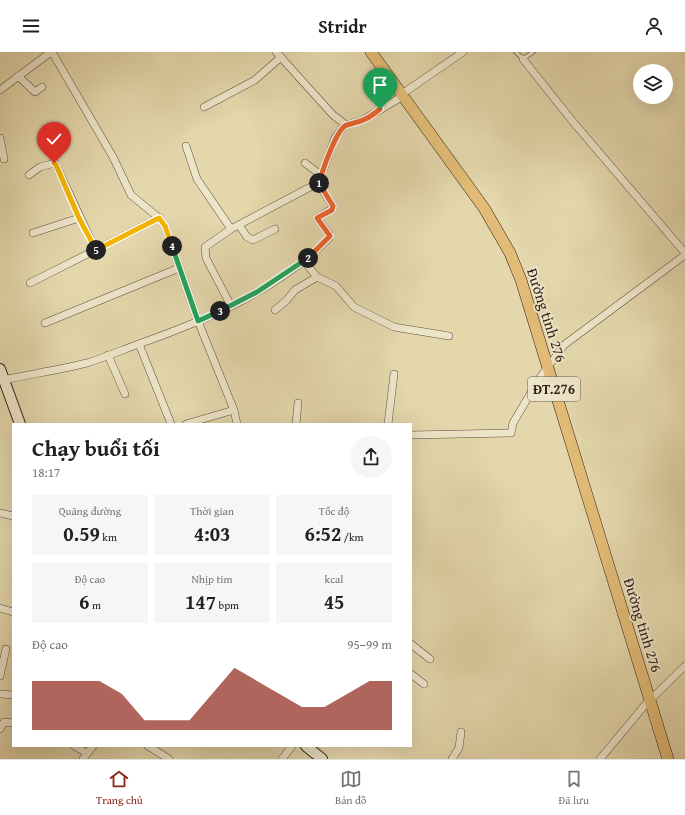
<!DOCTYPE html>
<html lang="vi">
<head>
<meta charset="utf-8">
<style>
  body { margin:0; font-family:"Gentium Book Plus",serif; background:#f6f6f6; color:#202124; height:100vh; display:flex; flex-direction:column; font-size:15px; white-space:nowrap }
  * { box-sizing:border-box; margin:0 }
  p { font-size:13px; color:#757577 }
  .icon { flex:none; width:22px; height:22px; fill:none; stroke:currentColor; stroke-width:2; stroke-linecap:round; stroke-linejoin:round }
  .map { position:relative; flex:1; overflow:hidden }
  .drawer { position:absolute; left:12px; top:371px; width:400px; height:324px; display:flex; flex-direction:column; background:#fff; border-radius:0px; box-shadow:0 4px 16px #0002 }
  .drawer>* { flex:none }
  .controls { position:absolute; left:633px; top:12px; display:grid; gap:8px }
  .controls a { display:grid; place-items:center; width:40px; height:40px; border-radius:50%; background:#fff; box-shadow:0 4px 16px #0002; font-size:20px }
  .pin { position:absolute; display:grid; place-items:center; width:34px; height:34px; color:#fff; margin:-41px -17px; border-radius:50% 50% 50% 0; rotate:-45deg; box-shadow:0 0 4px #0007 }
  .pin .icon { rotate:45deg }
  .km { position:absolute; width:20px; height:20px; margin:-10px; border-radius:50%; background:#222; color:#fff; font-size:11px; line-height:20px; text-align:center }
  .round { display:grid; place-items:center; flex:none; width:42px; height:42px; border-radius:21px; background:#f6f6f6 }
  .summary { display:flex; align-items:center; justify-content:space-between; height:68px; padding:0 20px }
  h1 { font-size:22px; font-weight:700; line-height:30px }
  .stats { display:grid; grid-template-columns:repeat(3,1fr); gap:6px; height:68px; padding:4px 20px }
  .stats div { display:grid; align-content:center; border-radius:0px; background:#f6f6f6; text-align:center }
  .stats b { font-size:20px; font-weight:700 }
  .stats small { font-size:11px; font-weight:400 }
  .stats p { font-size:11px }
  .chart { height:112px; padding:8px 20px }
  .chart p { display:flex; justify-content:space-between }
  .chart svg { width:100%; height:72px; margin-top:4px; fill:#8f2418; opacity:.7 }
  header { display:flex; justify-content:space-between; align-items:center; height:52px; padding:0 20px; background:#fff; font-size:18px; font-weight:700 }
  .dock { display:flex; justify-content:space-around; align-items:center; height:56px; border-top:1px solid #e0e0e0; background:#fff; font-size:11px; color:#757577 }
  .dock a { display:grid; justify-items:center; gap:2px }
  .dock .active { color:#8f2418 }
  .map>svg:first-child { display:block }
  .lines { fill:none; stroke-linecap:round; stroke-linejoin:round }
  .lane-casing { stroke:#5e4e3e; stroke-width:5 }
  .street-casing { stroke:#5e4e3e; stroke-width:8 }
  .secondary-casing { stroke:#312019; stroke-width:12 }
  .primary-casing { stroke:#312019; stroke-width:12 }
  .lane { stroke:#ede5c9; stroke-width:3.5 }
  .street { stroke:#ede5c9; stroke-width:7 }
  .secondary { stroke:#ede5c9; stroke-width:10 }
  .primary { stroke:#e2bc76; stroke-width:11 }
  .split-1-casing { stroke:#fff; stroke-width:8 }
  .split-2-casing { stroke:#fff; stroke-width:8 }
  .split-3-casing { stroke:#fff; stroke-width:8 }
  .split-4-casing { stroke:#fff; stroke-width:8 }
  .split-5-casing { stroke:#fff; stroke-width:8 }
  .split-6-casing { stroke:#fff; stroke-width:8 }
  .split-1 { stroke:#f0652b; stroke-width:5 }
  .split-2 { stroke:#f0652b; stroke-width:5 }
  .split-3 { stroke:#22a559; stroke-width:5 }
  .split-4 { stroke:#22a559; stroke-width:5 }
  .split-5 { stroke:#f5b400; stroke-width:5 }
  .split-6 { stroke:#f5b400; stroke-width:5 }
  .labels { text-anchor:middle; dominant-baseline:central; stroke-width:3.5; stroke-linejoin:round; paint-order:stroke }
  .shield { fill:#ede5c9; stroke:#695b4e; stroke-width:1 }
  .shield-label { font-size:14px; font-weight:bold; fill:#312019 }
  .street-label { font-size:15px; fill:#312019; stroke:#ede5c9 }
</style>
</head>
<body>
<header><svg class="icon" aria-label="menu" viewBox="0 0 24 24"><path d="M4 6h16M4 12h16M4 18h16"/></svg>Stridr<svg class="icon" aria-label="person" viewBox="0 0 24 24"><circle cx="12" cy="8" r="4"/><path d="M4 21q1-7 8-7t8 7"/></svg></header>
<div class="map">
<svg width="685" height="707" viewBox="0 0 685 707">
  <rect width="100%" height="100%" fill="#e4d7ac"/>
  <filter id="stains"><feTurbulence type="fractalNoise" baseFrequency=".005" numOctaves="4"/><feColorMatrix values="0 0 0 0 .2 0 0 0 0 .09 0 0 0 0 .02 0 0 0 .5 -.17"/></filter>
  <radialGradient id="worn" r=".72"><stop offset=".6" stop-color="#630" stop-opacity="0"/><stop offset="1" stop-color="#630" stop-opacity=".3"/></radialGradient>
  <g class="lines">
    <g class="lane-casing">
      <path id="lane" d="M516,0L523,7L533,0"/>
    </g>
    <g class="street-casing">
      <g id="street">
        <path d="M52,0L113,105L131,143L159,166L165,174L198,269L234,358L237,372"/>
        <path d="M276,0L333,63L346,73"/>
        <path d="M523,7L574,71L685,201"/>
        <path d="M18,24L35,40L42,35"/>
        <path d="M0,38L51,0"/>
        <path d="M402,42L463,0"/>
        <path d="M204,55L255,28L281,5"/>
        <path d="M0,86L4,107"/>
        <path d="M186,94L197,127L231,177"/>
        <path d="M305,111L321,123"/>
        <path d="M29,123L40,115L55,111L96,199"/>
        <path d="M318,132L335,86L344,74L363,68L403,44"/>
        <path d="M239,173L247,185L253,188L275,177"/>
        <path d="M33,181L79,166"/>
        <path d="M304,209L317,225L336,234L354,255L394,275L449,284"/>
        <path d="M30,231L159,166"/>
        <path d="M275,258L286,249L295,238L317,225"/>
        <path d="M45,271L179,216"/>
        <path d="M139,292L171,372"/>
        <path d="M108,303L125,342"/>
        <path d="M3,328C31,322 59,318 87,311C103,306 120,299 136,293C204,269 277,239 329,186V182L317,166L332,157L333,154L319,133L316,132L231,177L205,195L206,206L231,254"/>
        <path d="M186,372L234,358"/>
        <path d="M296,372L298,351"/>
        <path d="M388,372L394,322"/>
        <path d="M411,383L511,381L513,371L539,327L564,293L685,203"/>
        <path d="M0,461L13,464"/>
        <path d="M0,556L13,560"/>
        <path d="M411,592L430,607"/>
        <path d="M411,622L424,632"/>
        <path d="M0,624L6,597"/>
        <path d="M0,642L13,643"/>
        <path d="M0,677L4,670L13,671"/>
        <path d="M74,694L87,701"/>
        <path d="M148,694L169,707"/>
        <path d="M83,707L93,694"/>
        <path d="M282,707L292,694"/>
        <path d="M452,707L459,696L461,680"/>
        <path d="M600,707L645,653L685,614"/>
      </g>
    </g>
    <g class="secondary-casing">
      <g id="secondary">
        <path d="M0,317L20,372"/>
        <path d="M306,694L322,707"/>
      </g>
    </g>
    <g class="primary-casing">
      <path id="primary" d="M371,0L484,156L510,201L521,228L668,707"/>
    </g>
    <use href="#lane" class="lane"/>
    <use href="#street" class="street"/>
    <use href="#secondary" class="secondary"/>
    <use href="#primary" class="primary"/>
  </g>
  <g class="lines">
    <g class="split-1-casing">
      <path id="split-1" d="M319,131C322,120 337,75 347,73C362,69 367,68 380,57"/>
    </g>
    <g class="split-2-casing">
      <path id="split-2" d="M308,206L330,184L317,166L332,158L333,154L319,131"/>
    </g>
    <g class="split-3-casing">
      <path id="split-3" d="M220,259L257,240L308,206"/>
    </g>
    <g class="split-4-casing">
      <path id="split-4" d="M172,194L198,269L220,259"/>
    </g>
    <g class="split-5-casing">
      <path id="split-5" d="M96,198L159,166L165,174L172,194"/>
    </g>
    <g class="split-6-casing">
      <path id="split-6" d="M54,111L56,113L79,166L96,198"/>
    </g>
    <use href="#split-1" class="split-1"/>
    <use href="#split-2" class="split-2"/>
    <use href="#split-3" class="split-3"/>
    <use href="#split-4" class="split-4"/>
    <use href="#split-5" class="split-5"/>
    <use href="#split-6" class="split-6"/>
  </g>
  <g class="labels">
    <rect class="shield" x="528" y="325" width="52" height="24" rx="3"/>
    <g class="shield-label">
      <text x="554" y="337">ĐT.276</text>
    </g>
    <g class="street-label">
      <text transform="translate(547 263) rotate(72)">Đường tỉnh 276</text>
      <text transform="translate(643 573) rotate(73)">Đường tỉnh 276</text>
    </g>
  </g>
  <rect width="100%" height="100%" filter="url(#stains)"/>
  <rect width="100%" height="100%" fill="url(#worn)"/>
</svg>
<div class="controls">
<a><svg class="icon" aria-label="layers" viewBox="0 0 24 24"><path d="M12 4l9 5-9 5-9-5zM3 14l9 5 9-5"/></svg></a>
</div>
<div class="pin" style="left:380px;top:57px;background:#1e9e55"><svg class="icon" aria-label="arrive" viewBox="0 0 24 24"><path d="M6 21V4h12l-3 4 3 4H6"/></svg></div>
<div class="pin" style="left:54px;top:111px;background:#d93025"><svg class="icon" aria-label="check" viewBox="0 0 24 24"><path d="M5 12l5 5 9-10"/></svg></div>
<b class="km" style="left:319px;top:131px">1</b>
<b class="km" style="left:308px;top:206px">2</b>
<b class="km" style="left:220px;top:259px">3</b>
<b class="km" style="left:172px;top:194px">4</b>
<b class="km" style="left:96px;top:198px">5</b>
<section class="drawer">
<div class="summary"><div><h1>Chạy buổi tối</h1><p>18:17</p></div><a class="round"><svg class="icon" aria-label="share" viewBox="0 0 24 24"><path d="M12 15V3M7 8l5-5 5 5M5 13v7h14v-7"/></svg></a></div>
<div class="stats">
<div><p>Quãng đường</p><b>0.59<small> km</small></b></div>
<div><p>Thời gian</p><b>4:03</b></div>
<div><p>Tốc độ</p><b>6:52<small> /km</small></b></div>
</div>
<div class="stats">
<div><p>Độ cao</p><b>6<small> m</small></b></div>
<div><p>Nhịp tim</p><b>147<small> bpm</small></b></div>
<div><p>kcal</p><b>45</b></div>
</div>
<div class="chart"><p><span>Độ cao</span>95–99 m</p>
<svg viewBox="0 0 160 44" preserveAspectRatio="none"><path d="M0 44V14L10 14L20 14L30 14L40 22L50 38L60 38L70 38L80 22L90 6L100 14L110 22L120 30L130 30L140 22L150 14L160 14V44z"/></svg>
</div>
</section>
</div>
<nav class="dock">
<a class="active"><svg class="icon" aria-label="home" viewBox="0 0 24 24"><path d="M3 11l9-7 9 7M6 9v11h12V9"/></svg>Trang chủ</a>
<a><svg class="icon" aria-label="map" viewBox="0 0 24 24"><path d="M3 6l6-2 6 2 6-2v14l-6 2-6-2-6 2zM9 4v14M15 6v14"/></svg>Bản đồ</a>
<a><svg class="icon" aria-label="saved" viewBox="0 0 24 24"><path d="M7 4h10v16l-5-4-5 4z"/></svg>Đã lưu</a>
</nav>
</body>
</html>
